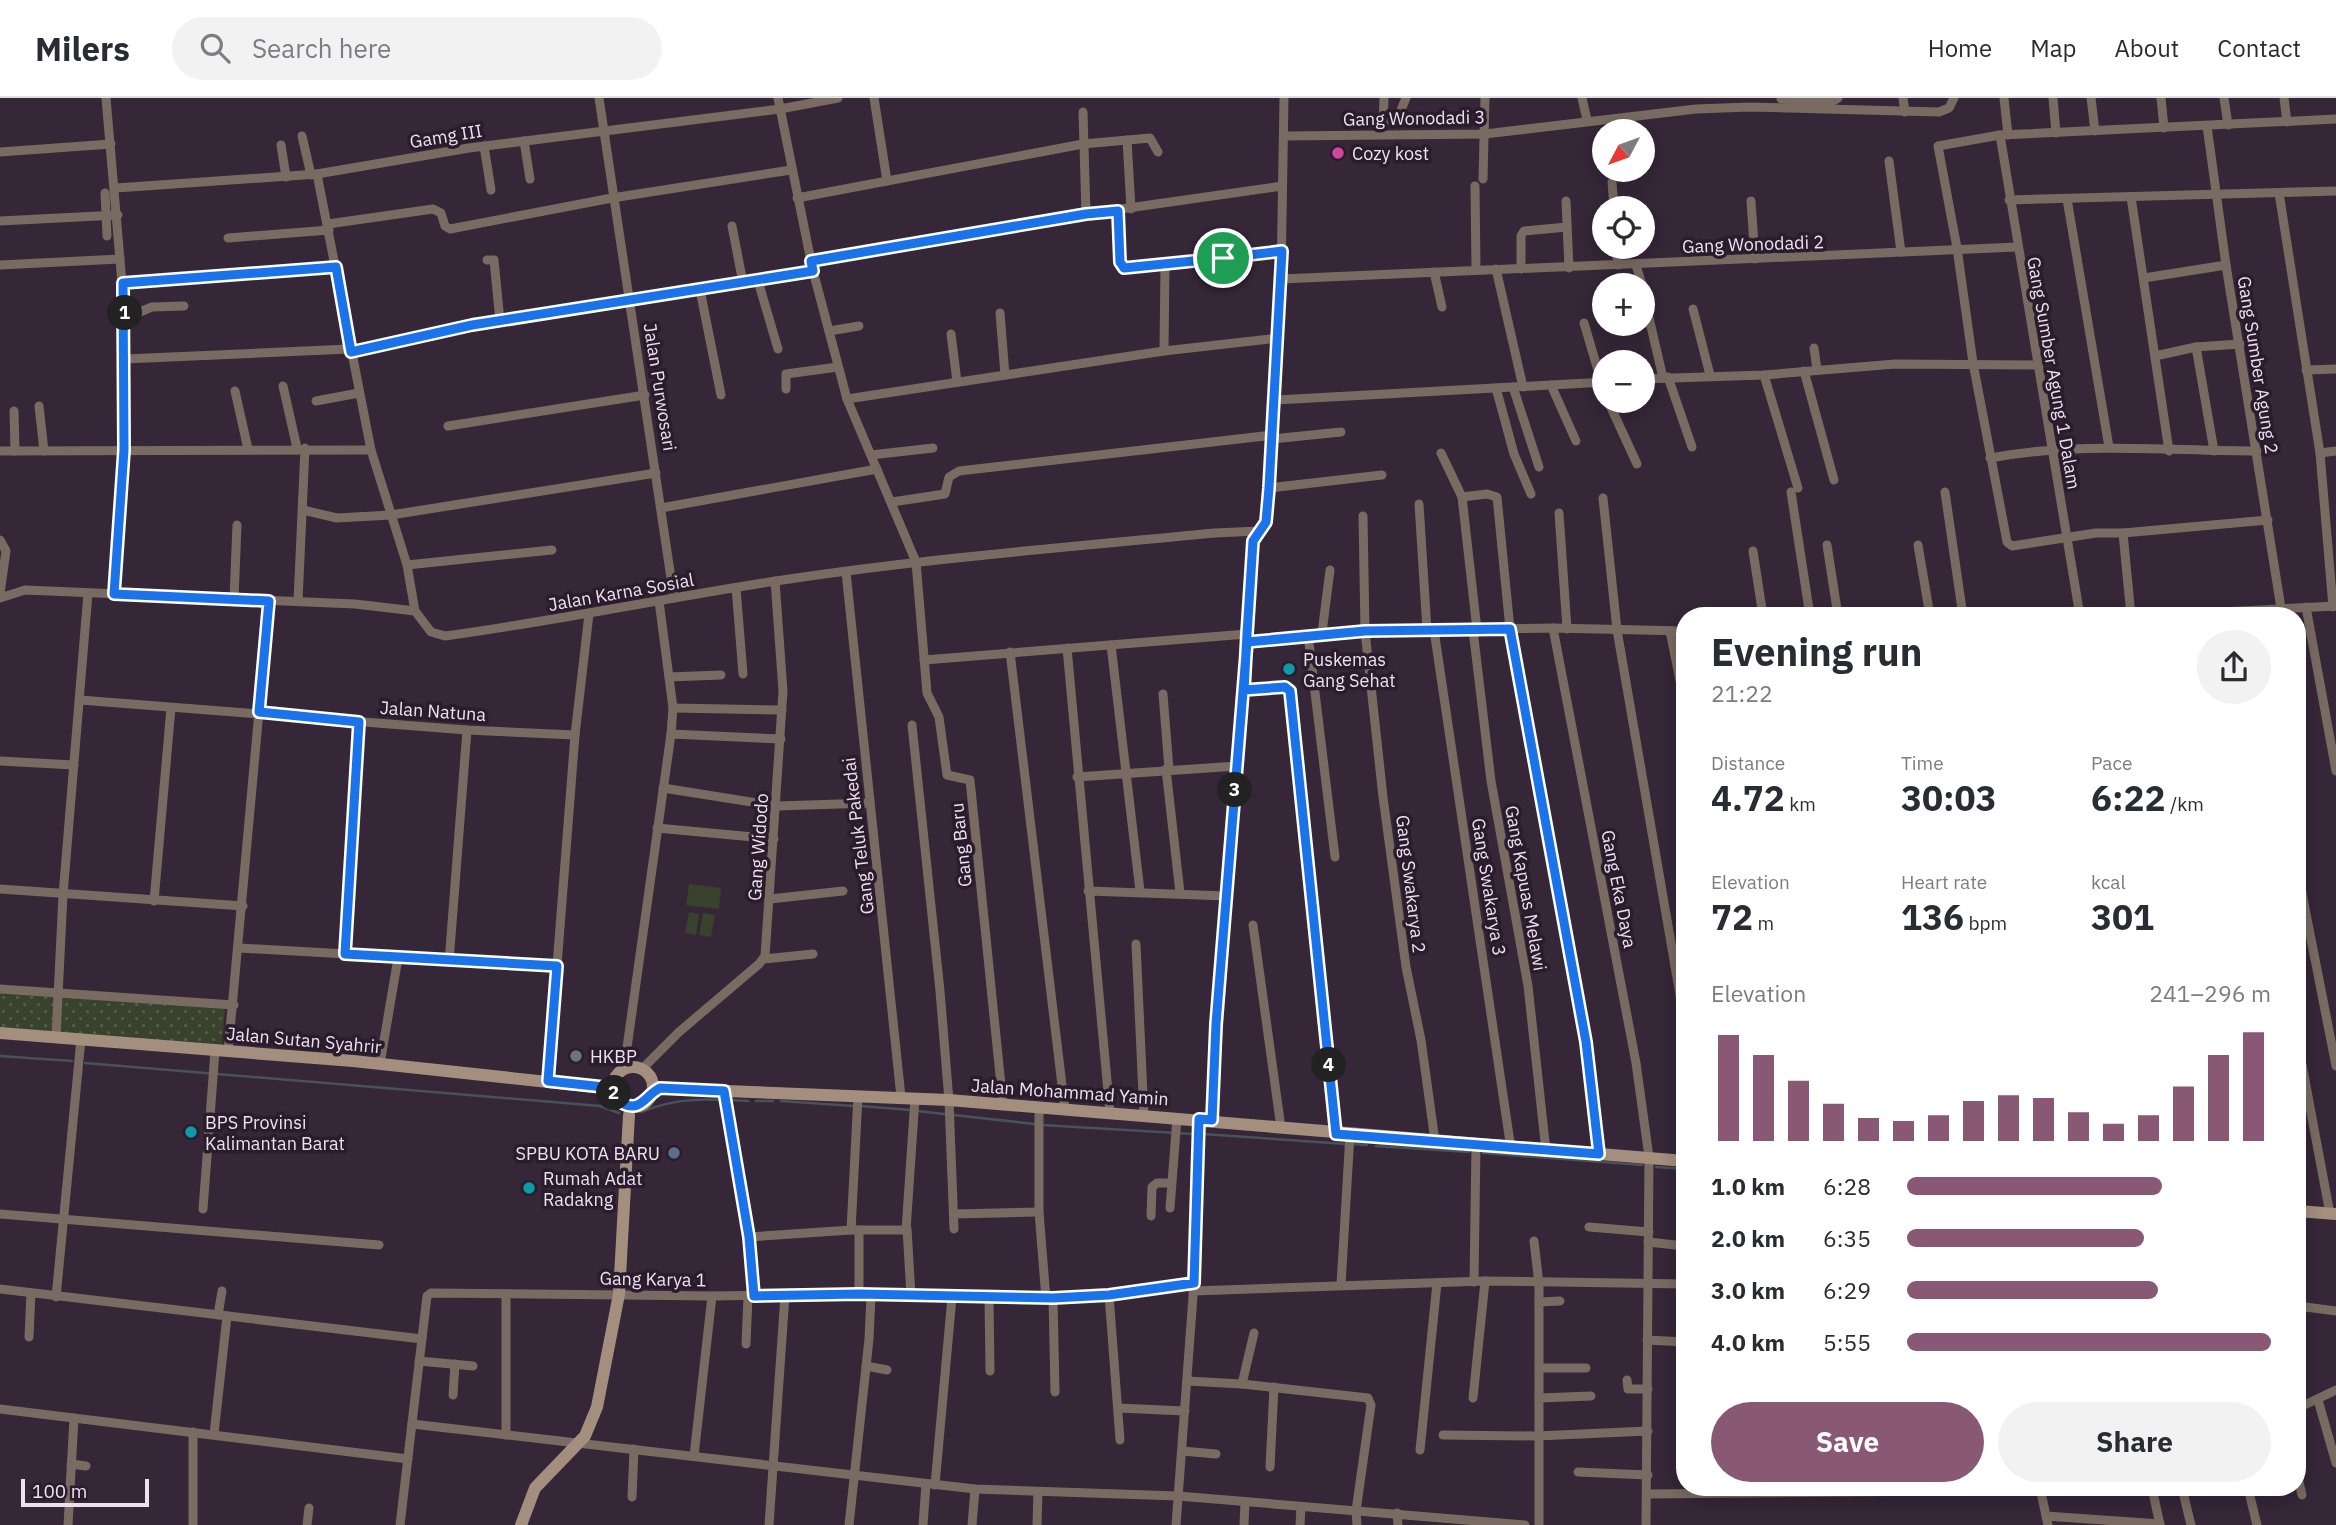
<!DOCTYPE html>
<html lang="en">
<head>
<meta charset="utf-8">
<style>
  body { margin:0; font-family:"IBM Plex Sans",sans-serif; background:#f2f2f3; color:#2b2b33; height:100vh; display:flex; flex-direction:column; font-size:26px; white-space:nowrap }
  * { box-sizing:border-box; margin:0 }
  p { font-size:23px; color:#7c7c81 }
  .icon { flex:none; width:38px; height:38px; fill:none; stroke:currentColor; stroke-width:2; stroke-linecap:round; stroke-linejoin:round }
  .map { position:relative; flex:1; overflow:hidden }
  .sheet { position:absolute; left:1676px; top:509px; width:630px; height:889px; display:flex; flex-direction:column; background:#fff; border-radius:28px; box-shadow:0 4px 18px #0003 }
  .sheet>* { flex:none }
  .needle { width:46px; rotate:229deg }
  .fabs { position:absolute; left:1592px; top:21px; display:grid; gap:14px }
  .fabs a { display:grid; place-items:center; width:63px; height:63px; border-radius:50%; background:#fff; box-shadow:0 4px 18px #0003; font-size:35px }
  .scale { position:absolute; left:21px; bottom:18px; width:128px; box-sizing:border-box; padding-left:7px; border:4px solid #ece2ee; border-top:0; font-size:19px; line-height:24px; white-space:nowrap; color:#ece2ee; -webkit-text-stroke:5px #2b1c2d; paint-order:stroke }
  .pin { position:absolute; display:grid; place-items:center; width:60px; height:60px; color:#fff; margin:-30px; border:4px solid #fff; border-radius:50%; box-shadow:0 2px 7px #0007 }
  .km { position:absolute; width:35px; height:35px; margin:-18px; border-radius:50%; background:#222; color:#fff; font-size:19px; line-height:35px; text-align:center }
  .round { display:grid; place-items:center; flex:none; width:74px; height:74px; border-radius:37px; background:#f2f2f3 }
  .headline { display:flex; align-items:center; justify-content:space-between; height:119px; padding:0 35px }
  h1 { font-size:38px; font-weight:700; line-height:52px }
  .metrics { display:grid; grid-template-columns:repeat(3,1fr); gap:10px; height:119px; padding:7px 35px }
  .metrics div { display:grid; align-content:center }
  .metrics b { font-size:35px; font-weight:700 }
  .metrics small { font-size:19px; font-weight:400 }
  .metrics p { font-size:19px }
  .chart { height:196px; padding:14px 35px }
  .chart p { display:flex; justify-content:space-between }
  .chart svg { width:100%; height:126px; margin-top:7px; stroke:#895874; stroke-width:6 }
  .cta { display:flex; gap:14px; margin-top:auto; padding:14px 35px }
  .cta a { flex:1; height:80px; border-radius:42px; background:#895874; color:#fff; font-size:28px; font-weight:700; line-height:80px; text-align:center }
  .cta a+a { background:#f2f2f3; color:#2b2b33 }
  ul { padding:0 35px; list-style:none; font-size:23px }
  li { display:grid; grid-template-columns:112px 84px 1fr; align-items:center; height:52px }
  li i { height:18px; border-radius:9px; background:#895874 }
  header { display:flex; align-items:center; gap:42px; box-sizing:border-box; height:98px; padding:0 35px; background:#fff; border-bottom:2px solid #e1e1e2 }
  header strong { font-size:33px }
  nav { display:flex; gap:38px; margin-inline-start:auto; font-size:24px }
  .search { width:490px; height:63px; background:#f2f2f3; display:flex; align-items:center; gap:18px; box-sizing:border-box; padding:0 24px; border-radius:38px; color:#7c7c81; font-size:26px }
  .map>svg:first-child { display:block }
  .grass { fill:#38422c }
  .park { fill:url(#park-dots) }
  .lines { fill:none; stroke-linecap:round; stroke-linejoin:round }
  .stream { stroke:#475358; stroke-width:2.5 }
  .street { stroke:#796b61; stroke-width:9 }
  .secondary { stroke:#a48f7e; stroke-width:12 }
  .route-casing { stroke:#fff; stroke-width:14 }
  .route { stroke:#1a73e8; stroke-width:9 }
  .hotel-dot { fill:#d1479c; stroke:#2b1c2d; stroke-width:2.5 }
  .culture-dot { fill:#0f9aa8; stroke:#2b1c2d; stroke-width:2.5 }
  .worship-dot { fill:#6b7280; stroke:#2b1c2d; stroke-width:2.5 }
  .service-dot { fill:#5c6f8a; stroke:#2b1c2d; stroke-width:2.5 }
  .labels { text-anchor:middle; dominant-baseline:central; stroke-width:7; stroke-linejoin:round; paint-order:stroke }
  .street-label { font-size:18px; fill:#ece2ee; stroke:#2b1c2d }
  .poi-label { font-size:18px; fill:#ece2ee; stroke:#2b1c2d; text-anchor:start }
</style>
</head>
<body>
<header>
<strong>Milers</strong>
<div class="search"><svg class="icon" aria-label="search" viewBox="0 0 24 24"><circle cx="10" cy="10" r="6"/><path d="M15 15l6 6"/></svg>Search here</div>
<nav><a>Home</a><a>Map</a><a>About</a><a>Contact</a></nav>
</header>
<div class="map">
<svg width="2336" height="1427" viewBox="0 0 2336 1427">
  <defs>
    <pattern id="park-dots" width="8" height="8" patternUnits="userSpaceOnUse" patternTransform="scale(1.75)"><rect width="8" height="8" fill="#38422c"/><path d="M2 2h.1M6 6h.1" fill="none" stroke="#555d4b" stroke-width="1.8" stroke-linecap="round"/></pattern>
  </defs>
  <rect width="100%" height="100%" fill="#352638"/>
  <g class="grass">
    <path d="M689,786L721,790L719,811L686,807Z"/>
    <path d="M689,814L699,816L696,837L685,835Z"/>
    <path d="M703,815L715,817L711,839L699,837Z"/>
  </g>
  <path class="park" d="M0,892L225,909L222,947L0,930Z"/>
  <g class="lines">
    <g class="stream">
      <path d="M0,958L72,963"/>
      <path d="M85,965L600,1008L619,1015"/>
      <path d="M730,1002L748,1003"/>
      <path d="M756,1003H773"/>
      <path d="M781,1003L854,1008"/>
      <path d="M861,1008L910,1012"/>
      <path d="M917,1013L1035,1026"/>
      <path d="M641,1014C669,1003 693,1000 723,1002"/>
      <path d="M1042,1027L1193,1036"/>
      <path d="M1203,1036L1346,1046"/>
      <path d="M1353,1046L1367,1047"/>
      <path d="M1376,1048L1469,1054"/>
      <path d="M1483,1055L1642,1067"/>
      <path d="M1656,1069L1685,1071"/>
    </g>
    <g class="street">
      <path d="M106,0L125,220L124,352L114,496"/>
      <path d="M599,0L674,500"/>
      <path d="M778,0L813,173L847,301L916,464L927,595L939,619L947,677L970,682L1003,1007"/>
      <path d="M874,0L887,83"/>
      <path d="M1582,0L1587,22"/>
      <path d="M1903,0L1905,14"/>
      <path d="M2004,0L2008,37"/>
      <path d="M2053,0L2056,35"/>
      <path d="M2091,0L2095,33"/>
      <path d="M2161,0L2164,30"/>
      <path d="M2224,0L2228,27"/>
      <path d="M2284,0L2287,24"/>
      <path d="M1781,1L1831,4L1838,0"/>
      <path d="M1083,14L1086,116"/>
      <path d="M1383,24L1398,19L1406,0"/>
      <path d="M1383,27L1384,0"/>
      <path d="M2207,28L2226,167L2281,510"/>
      <path d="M2000,37L2080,518"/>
      <path d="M302,38L311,77"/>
      <path d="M1285,38L1485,36L1696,11L1750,9L1939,14L1949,10L1954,0"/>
      <path d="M1127,42L1131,111"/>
      <path d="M524,43L530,81"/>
      <path d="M281,47L286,79"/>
      <path d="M484,48L491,92"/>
      <path d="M0,54L111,46"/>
      <path d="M1889,63L1901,154"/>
      <path d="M317,76L371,352L407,467L415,513L431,534L445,538C556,523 665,500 776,483C921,461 1068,449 1215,435L1259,433"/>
      <path d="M1483,81L1485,0"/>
      <path d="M1612,84L1614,110"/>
      <path d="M1475,88L1476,172"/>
      <path d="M116,90L317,76L469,50L780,11L838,0"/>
      <path d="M105,95L107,138"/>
      <path d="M2279,95L2320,355L2336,353"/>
      <path d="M2131,99L2169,353"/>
      <path d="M797,100L1083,46L1150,40L1158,54"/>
      <path d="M2067,101L2109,349"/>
      <path d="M2009,102L2336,93"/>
      <path d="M1566,103L1569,170"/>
      <path d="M1751,103L1755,161"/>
      <path d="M1118,113L1120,164L1124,170L1281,153"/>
      <path d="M0,123L118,117"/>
      <path d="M328,126L433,111L441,115L445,128L450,131L612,100L791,72"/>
      <path d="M732,128L743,185"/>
      <path d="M228,140L329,132"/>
      <path d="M1616,149L1618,167"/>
      <path d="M487,162H494L500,223"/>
      <path d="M811,163L1086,116L1282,88"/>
      <path d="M0,167L120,161"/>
      <path d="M1636,167L1642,187"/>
      <path d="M1496,171L1523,289"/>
      <path d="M1521,171V138L1524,133L1567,129"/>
      <path d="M1434,174L1442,209"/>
      <path d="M2144,180L2226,167"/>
      <path d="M1281,181L2017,149"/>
      <path d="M758,183L778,251"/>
      <path d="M123,185L336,169"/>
      <path d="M700,192L721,297"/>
      <path d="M1643,194L1663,280"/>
      <path d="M1693,211L1710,277"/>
      <path d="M1000,215L1005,277"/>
      <path d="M125,220L152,209L184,208"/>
      <path d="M1584,225L1605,296"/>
      <path d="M829,233L859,228"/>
      <path d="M951,236L957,284"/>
      <path d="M2196,249L2214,353"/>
      <path d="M1814,250L1817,272"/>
      <path d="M1164,253L1165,167"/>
      <path d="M351,254L472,227L813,173"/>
      <path d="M2155,258L2196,249L2240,246"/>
      <path d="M125,261L349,251"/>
      <path d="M2306,272L2336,271"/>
      <path d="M1804,273L1834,382"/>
      <path d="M1764,277L1798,390"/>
      <path d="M1668,279L1692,349"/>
      <path d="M1643,281L1764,277L1895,266L2036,267"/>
      <path d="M1551,287L1576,343"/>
      <path d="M283,288L297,350"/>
      <path d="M1513,289L1539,369"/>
      <path d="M1496,290L1514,356L1531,396"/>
      <path d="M786,291V276L838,269"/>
      <path d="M235,293L248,351"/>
      <path d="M847,301L1164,253L1278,240"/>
      <path d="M1276,302L1605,284"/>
      <path d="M316,303L359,295"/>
      <path d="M1608,303L1637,366"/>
      <path d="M39,308L44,353"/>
      <path d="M14,313L15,353"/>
      <path d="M448,328L645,297"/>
      <path d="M1272,341L1341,334"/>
      <path d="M0,353L371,352"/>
      <path d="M1441,355L1462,399L1477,532"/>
      <path d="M2320,355L2333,509"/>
      <path d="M871,357L933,350"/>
      <path d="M1990,360C2079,343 2168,353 2257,353"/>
      <path d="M1269,390L1382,377"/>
      <path d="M1791,394L1810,518"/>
      <path d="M1945,394L1963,518"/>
      <path d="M1462,399L1487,396L1497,399L1510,531L1586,944L1599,1056"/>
      <path d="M1603,400L1617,532L1685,926"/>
      <path d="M892,404L945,396L949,379L959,373L1273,337"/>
      <path d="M1419,406L1427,532"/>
      <path d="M661,410L877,371"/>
      <path d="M303,412L337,420L391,417L656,375"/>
      <path d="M1559,415L1567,531"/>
      <path d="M1363,418L1365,533L1383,699L1406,869L1421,942L1435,1043"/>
      <path d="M2123,435H2096L2012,448L2007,444L1973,265L1957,150L1938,48L2000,37L2336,21"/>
      <path d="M0,442L6,453L0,496"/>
      <path d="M1827,447L1838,518"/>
      <path d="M1918,447L1930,518"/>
      <path d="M1753,453L1763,518"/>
      <path d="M407,467L552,452"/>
      <path d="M846,474L901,999"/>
      <path d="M736,490L743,576"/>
      <path d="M0,500L25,492L355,506L415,513"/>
      <path d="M234,501L237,427"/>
      <path d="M298,503L305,350"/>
      <path d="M2306,509L2336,673"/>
      <path d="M2131,518L2123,435L2268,422"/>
      <path d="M2145,518L2336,508"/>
      <path d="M1553,530L1636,965L1649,1059L1646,1427"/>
      <path d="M1434,532L1511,1051"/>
      <path d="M1473,532L1491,683L1528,888L1546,1053"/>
      <path d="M1670,533L1685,607"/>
      <path d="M1322,535L1330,472"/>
      <path d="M1308,537L1335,759"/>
      <path d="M1247,544L1365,533L1553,530L1685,533"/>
      <path d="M1111,547L1140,793"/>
      <path d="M1067,550L1110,1015"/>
      <path d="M1010,554L1065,1012"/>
      <path d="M924,562L1247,536"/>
      <path d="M669,579L721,577"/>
      <path d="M1244,592L1285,589L1290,593L1336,1036"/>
      <path d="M1163,596L1169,671"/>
      <path d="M80,602L467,632L575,637"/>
      <path d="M673,610L782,612"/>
      <path d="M912,627L940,893L949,1003L954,1131"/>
      <path d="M671,636L781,641"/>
      <path d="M0,663L74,667"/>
      <path d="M1166,671L1180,795"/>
      <path d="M1077,679L1237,668"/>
      <path d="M663,690L777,708L870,705"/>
      <path d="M657,730L774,741"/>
      <path d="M2298,775L2336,968"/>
      <path d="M0,791L243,808"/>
      <path d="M1088,793L1227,798"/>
      <path d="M770,801L843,793"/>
      <path d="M154,803L171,610"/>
      <path d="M1253,827L1281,1030"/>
      <path d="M1136,846L1144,1018"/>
      <path d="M239,850L557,868"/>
      <path d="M345,856L359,624"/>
      <path d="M764,861L813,856"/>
      <path d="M449,864L467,632"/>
      <path d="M0,891L234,907"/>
      <path d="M56,939L63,797L88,495"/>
      <path d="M2298,945L2330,1116"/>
      <path d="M228,954L269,503"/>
      <path d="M380,966L398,860"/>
      <path d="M624,971L671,636L673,610L659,503"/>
      <path d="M642,971L679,934L759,866L765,858L783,593L775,483"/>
      <path d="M548,983L575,637L589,516"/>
      <path d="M724,993L749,1139L754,1198"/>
      <path d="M1039,1010V1114L1046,1201"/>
      <path d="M1212,1022L1253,443L1266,423L1269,390L1281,181L1284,0"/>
      <path d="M1170,1110L1177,1020"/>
      <path d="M203,1111L215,953"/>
      <path d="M0,1116L379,1147"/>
      <path d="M954,1116L1039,1114"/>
      <path d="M1151,1118L1152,1089L1157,1085H1171"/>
      <path d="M1589,1129L1649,1134"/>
      <path d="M907,1130L911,1198"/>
      <path d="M851,1132L858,998"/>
      <path d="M859,1132V1196"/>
      <path d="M749,1139L851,1132H906L915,1000"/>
      <path d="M1534,1143L1539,1186V1427"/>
      <path d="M1648,1144L1685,1148"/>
      <path d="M1474,1184L1476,1046"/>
      <path d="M1341,1187L1350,1036"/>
      <path d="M0,1191L422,1241"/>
      <path d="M1193,1193L1485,1183L1685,1186"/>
      <path d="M506,1196V1337"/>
      <path d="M1109,1197L1120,1342"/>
      <path d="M56,1199L81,941"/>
      <path d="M989,1200L990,1273"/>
      <path d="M1053,1200L1055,1294"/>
      <path d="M1539,1204L1560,1203"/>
      <path d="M2298,1208L2336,1213"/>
      <path d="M218,1217L222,1193"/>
      <path d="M29,1239L31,1195"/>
      <path d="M1647,1242L1685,1244"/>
      <path d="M746,1246L748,1198"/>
      <path d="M419,1263L473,1268"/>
      <path d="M866,1268L887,1272"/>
      <path d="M1539,1270H1586"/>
      <path d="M1627,1282L1628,1291H1648"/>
      <path d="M1187,1283L1242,1286L1368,1300L1371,1307L1356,1413L1357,1427"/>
      <path d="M1242,1286L1254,1235"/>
      <path d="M453,1297L455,1266"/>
      <path d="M1473,1300L1485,1183"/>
      <path d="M1539,1300L1591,1298"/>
      <path d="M2318,1302L2336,1365"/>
      <path d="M1118,1310L1185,1313"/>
      <path d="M2298,1310L2336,1292"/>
      <path d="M0,1311L408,1361"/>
      <path d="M412,1326L975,1391L1178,1398L1525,1427"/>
      <path d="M193,1334V1427"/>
      <path d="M214,1336L227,1218"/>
      <path d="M1443,1337L1537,1338L1648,1333"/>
      <path d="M1420,1352L1437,1185"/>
      <path d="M1182,1353L1216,1356"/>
      <path d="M694,1358L712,1198"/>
      <path d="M71,1366L86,1368"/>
      <path d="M1270,1369L1274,1289"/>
      <path d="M1578,1374L1648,1377"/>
      <path d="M2298,1380L2302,1397"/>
      <path d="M935,1387L952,1199"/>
      <path d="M2040,1390L2048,1427"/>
      <path d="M2152,1390L2160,1427"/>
      <path d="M2182,1390L2191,1427"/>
      <path d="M2248,1390L2257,1427"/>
      <path d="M1647,1396L2040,1392"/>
      <path d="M632,1399L634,1351"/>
      <path d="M1397,1415L1398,1427"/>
      <path d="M2046,1418L2160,1426"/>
      <path d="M68,1427L74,1320"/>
      <path d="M307,1427L309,1410"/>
      <path d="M400,1427L427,1198L431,1195L712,1198L859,1196L1046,1201L1109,1197L1194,1185"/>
      <path d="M769,1427L785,1197"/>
      <path d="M849,1427L869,1241L871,1197"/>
      <path d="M923,1427L926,1386"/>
      <path d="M972,1427L975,1391"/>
      <path d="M1037,1427L1038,1394"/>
      <path d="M1176,1427L1194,1185L1198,1054"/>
      <path d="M1244,1427L1245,1404"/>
      <path d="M1300,1427L1301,1409"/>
    </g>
    <g class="secondary">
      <path d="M0,935L353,963L613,991"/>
      <circle cx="633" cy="989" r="20"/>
      <path d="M653,990L949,1002L1685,1063"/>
      <path d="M1198,1054L1199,1022"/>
      <path d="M2298,1113L2336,1116"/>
      <path d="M521,1427L535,1390L585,1338L597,1309L619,1196L629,1017"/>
    </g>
  </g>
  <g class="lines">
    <g class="route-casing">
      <path id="route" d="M1223,160L1124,170L1120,164L1118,113L1086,116L811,163L813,173L472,227L351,254L336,169L123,185L124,352L114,496L269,503L259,614L359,624L345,856L557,868L548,983L613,990L620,1004C641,1016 644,998 660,990L724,993L749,1139L754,1198L859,1196L1053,1200L1109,1197L1194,1185L1199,1021L1212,1022L1216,926L1247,544L1365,533L1510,531L1586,944L1599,1056L1336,1036L1290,593L1285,589L1244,592L1247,536L1253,443L1266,424L1269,390L1282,153L1223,160"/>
    </g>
    <use href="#route" class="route"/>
  </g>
  <circle class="hotel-dot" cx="1338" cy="55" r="7"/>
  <g class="culture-dot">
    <circle cx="1289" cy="571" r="7"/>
    <circle cx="191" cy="1034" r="7"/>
    <circle cx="529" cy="1090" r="7"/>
  </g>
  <circle class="worship-dot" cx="576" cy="958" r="7"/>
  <circle class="service-dot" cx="674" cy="1055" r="7"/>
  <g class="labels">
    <g class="street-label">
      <text transform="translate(1414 20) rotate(-1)">Gang Wonodadi 3</text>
      <text transform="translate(446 38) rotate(-9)">Gamg III</text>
      <text transform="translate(1753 146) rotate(-2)">Gang Wonodadi 2</text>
      <text transform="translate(2258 267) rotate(81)">Gang Sumber Agung 2</text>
      <text transform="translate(2054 275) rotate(80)">Gang Sumber Agung 1 Dalam</text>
      <text transform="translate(660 289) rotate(81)">Jalan Purwosari</text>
      <text transform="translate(621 494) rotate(-10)">Jalan Karna Sosial</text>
      <text transform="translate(433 613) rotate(4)">Jalan Natuna</text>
      <text transform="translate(858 738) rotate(-97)">Gang Teluk Pakedai</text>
      <text transform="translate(961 747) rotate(-96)">Gang Baru</text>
      <text transform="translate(758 749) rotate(-86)">Gang Widodo</text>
      <text transform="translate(1411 786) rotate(83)">Gang Swakarya 2</text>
      <text transform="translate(1489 789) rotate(81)">Gang Swakarya 3</text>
      <text transform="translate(1526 790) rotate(80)">Gang Kapuas Melawi</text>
      <text transform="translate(1619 791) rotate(79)">Gang Eka Daya</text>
      <text transform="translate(304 942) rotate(5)">Jalan Sutan Syahrir</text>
      <text transform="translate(1070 994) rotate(4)">Jalan Mohammad Yamin</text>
      <text transform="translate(653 1181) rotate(1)">Gang Karya 1</text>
    </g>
    <g class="poi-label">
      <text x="1352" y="55">Cozy kost</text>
      <text x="1303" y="561">Puskemas<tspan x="1303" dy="21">Gang Sehat</tspan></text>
      <text x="590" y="958">HKBP</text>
      <text x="205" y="1024">BPS Provinsi<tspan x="205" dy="21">Kalimantan Barat</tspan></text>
      <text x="660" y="1055" text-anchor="end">SPBU KOTA BARU</text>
      <text x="543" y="1080">Rumah Adat<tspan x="543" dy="21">Radakng</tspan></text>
    </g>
  </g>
</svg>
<div class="fabs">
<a><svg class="needle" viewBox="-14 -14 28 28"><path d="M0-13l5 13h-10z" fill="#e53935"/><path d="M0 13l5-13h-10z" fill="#7c7c81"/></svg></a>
<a><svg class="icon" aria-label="locate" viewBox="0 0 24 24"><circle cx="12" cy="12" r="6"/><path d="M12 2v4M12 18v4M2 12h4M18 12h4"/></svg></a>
<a>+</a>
<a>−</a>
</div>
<div class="scale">100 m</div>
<div class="pin" style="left:1223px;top:160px;background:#1e9e55"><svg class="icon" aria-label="arrive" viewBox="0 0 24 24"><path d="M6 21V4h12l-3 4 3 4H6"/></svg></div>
<b class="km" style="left:125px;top:215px">1</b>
<b class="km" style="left:614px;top:995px">2</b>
<b class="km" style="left:1235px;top:692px">3</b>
<b class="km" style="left:1329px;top:967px">4</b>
<section class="sheet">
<div class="headline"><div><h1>Evening run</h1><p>21:22</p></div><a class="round"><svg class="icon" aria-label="share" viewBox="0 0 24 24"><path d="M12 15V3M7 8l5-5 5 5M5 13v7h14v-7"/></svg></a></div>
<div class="metrics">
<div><p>Distance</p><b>4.72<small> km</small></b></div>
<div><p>Time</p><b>30:03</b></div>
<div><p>Pace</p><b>6:22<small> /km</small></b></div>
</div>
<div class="metrics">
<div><p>Elevation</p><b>72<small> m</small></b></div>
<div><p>Heart rate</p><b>136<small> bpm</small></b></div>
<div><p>kcal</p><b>301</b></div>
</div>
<div class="chart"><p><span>Elevation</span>241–296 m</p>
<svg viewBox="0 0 160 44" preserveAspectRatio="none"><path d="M5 44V7M15 44V14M25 44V23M35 44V31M45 44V36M55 44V37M65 44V35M75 44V30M85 44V28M95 44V29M105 44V34M115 44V38M125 44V35M135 44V25M145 44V14M155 44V6"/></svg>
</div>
<ul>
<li><b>1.0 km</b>6:28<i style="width:70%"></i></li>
<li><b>2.0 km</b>6:35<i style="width:65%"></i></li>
<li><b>3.0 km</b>6:29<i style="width:69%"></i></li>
<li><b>4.0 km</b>5:55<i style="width:100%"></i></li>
</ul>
<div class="cta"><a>Save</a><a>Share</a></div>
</section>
</div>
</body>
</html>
